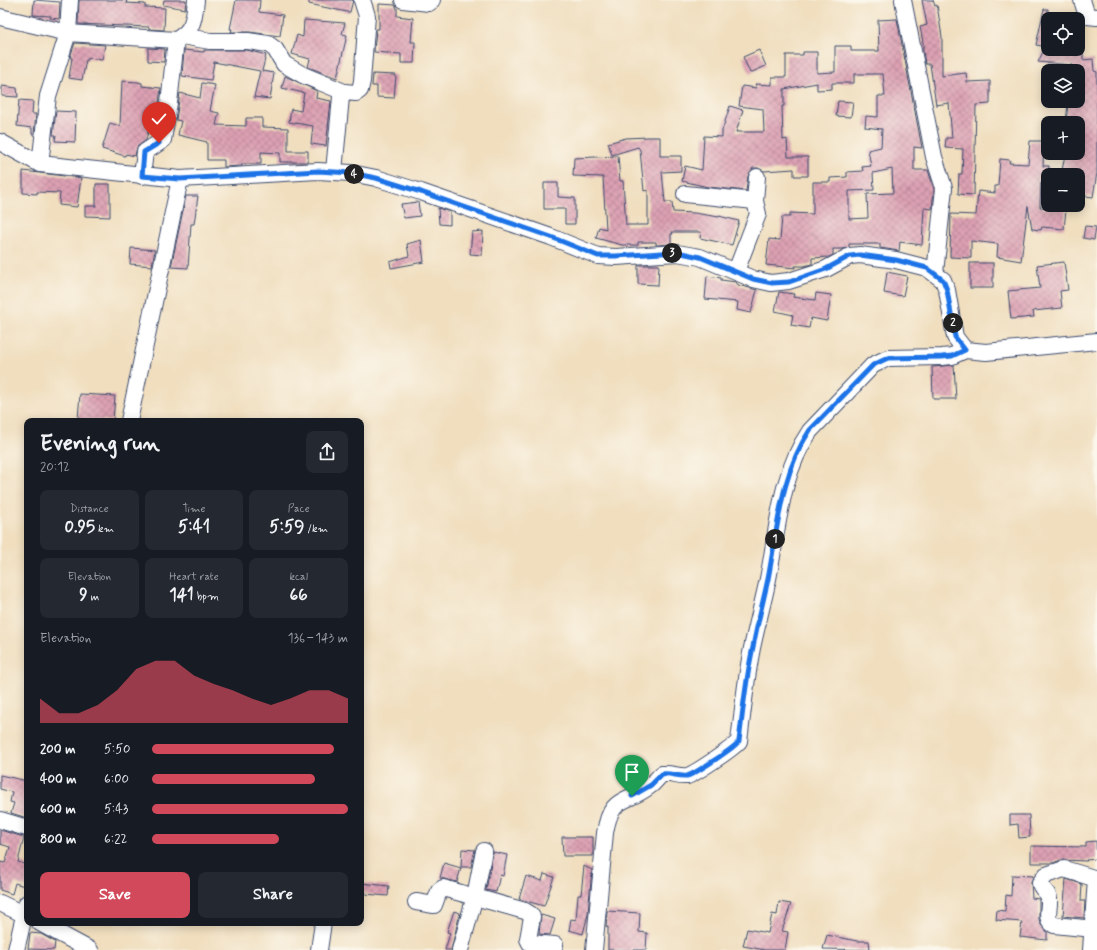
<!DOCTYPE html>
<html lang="en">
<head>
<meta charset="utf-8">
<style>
  body { margin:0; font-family:Mynerve,sans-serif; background:#242831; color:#f1f3f6; height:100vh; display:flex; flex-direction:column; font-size:15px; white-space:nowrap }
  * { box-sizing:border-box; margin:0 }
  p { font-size:13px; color:#9ea1a6 }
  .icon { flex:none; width:22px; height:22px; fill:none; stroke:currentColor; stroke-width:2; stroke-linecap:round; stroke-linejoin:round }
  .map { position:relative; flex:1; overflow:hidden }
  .sheet { position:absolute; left:24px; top:418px; width:340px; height:508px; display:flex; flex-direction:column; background:#171b24; border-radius:8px; box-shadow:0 2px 10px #0003 }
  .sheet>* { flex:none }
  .fabs { position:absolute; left:1041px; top:12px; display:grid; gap:8px }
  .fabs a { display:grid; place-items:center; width:44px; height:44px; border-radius:8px; background:#171b24; box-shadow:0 2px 10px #0003; font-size:20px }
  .pin { position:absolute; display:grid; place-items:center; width:34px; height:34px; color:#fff; margin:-41px -17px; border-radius:50% 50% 50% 0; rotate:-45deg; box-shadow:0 0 4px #0007 }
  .pin .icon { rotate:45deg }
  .km { position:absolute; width:20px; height:20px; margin:-10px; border-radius:50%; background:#222; color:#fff; font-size:11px; line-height:20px; text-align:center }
  .round { display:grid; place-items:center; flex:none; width:42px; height:42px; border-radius:8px; background:#242831 }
  .head { display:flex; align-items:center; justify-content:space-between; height:68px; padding:0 16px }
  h1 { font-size:22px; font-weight:700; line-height:30px }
  .figures { display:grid; grid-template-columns:repeat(3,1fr); gap:6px; height:68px; padding:4px 16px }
  .figures div { display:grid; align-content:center; border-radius:8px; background:#242831; text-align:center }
  .figures b { font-size:17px; font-weight:700 }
  .figures small { font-size:11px; font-weight:400 }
  .figures p { font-size:11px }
  .chart { height:112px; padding:8px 16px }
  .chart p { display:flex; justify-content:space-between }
  .chart svg { width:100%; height:72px; margin-top:4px; fill:#d1495b; opacity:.7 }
  .button { display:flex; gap:8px; margin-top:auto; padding:8px 16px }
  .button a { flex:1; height:46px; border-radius:8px; background:#d1495b; color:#fff; font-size:16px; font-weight:700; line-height:46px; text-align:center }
  .button a+a { background:#242831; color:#f1f3f6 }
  ul { padding:0 16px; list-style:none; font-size:13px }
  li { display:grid; grid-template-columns:64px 48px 1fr; align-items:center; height:30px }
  li i { height:10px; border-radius:5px; background:#d1495b }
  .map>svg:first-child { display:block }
  .building { fill:url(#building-cross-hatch); fill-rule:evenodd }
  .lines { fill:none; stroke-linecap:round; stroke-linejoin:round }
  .minor-casing { stroke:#3b496c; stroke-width:18 }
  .minor { stroke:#fff; stroke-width:16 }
  .route-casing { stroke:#fff; stroke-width:8 }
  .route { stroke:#1a73e8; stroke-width:5 }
</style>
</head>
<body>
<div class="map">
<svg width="1097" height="950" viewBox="0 0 1097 950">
  <defs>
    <pattern id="building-cross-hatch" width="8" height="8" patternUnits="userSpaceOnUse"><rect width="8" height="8" fill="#dda1b3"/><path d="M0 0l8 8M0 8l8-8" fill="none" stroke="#b28495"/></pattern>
  </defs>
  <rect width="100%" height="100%" fill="#fbf7ec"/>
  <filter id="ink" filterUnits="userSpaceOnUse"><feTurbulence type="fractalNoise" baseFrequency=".025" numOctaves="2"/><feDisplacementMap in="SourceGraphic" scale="8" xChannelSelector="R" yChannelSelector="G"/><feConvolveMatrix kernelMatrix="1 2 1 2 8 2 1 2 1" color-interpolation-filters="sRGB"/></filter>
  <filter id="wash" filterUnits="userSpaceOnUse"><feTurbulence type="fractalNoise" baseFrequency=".012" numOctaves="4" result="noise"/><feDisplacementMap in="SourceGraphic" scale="16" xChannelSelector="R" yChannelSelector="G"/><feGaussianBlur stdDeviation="0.9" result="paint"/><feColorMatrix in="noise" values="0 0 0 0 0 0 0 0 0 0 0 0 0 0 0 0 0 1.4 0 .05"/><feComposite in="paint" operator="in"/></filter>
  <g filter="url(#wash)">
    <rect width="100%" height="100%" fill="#f0debe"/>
    <g id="blocks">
      <g class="building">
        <path d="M34,0L60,2L59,19L50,18L51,16L33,15Z"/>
        <path d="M79,0H127L126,3L145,4V7L165,8L164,30L149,29V27L78,24Z"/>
        <path d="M164,0H186L185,9L163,5Z"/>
        <path d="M236,0H260L259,12L283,15L280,36L249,32H231L232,29H230Z"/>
        <path d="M309,0H353L350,12H347L309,4Z"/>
        <path d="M922,0H933L935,6L937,5L942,37V76L966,73L967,82L990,81V104L976,105L974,195L958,194L959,174H962L963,149L945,148L946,138H952L949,103L936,105L930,64H925L923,51V42L920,27L927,25Z"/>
        <path d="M379,4L395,5L397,8V16L413,18L411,42H415L414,63H401V54L374,52L376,29H379Z"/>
        <path d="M1044,9H1048V47L1036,45Z"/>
        <path d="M897,19L922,148L914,147V170H928L934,189L932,209L924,208L922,245L900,242L899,251L880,248V244H849V247L843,249H833V255L829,257L812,258V264L804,266H795V268L766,265L769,239L780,240L782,217H790V213L813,214V182H830V178L847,177V172L863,171L862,167L871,166L868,150L881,147L882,129L865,127L866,116L878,117V96H885L883,74H854V83H832V89L817,90V83L784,89V106H782L783,140L787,139L788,157H808V176H794V169L764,171L758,168H753L748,176L746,191L708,187L682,181L685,166L702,170L704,136L722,137V131L730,106L743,110L736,132H764L763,109L739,106L742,86L757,88L755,84L772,85V77H786V55H803V52H817V73L835,72V46H851V51H879L878,20ZM892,169L893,193L867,194L868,218L849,219V191L874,190L873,173Z"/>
        <path d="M304,20L345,23L342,34L347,35L337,78L308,67L310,59L292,54L297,35L303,37Z"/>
        <path d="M75,43L105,45L102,60L88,58V60H86L82,80L69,78L72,58L70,57Z"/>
        <path d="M148,48L165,49L164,62L148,61Z"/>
        <path d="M1069,49H1083V60L1093,59L1094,71L1097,72V173L1093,197L1078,195V173L1062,171L1065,154L1078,156V123H1066L1068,103L1078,104V71H1073V65L1038,62L1043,52L1069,53Z"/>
        <path d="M184,50L204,52V50H247L266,55L262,71L274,73L270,99L254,97L260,71L214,62L211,80L182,76Z"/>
        <path d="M759,50L766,66L750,73L743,57Z"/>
        <path d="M373,74L396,75L394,98L377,97V86H372Z"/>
        <path d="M285,76L317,91L316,98L331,101L326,146L311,144L313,126L289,122L291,109L301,111L304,93L282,88Z"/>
        <path d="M122,81L138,82L142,83V86L161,88L156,124H150L146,140L137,147L135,156L126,154L125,156L102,149L110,123L120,126Z"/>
        <path d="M202,83L215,85L210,111L219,113L216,125L246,126V118H262V127L288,128V151H308V162H280V153L261,152V164H242V166L224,167V160H207V142L178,135L181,121L176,120L180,93L200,98Z"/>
        <path d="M2,86L17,88L18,97L2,96Z"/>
        <path d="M19,100L33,101L32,114H36L34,134H32V128L17,126Z"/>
        <path d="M838,101L853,102L851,117L836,116Z"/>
        <path d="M56,111L76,112L75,142L55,141L56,135H53Z"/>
        <path d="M648,137H660V156H681V171L662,172L665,202H672L673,212L694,213L719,217V216L739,221L732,245L700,238L701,232H672L673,234H671V244L658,245H656V242H638V245H622L596,238L599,227L606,229L603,177L573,176L574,158L618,156L620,181H623L626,225H648V190L644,191L640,150L638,147L612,155L608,143L626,138Z"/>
        <path d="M1030,141H1044L1043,166H1049L1048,183H1041L1040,207L1066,209L1064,229L1042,227L1041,230L1032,229L1028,206L1021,261L997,257L998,244L971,241V258L950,257L951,214L976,215L978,191L995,193V186H998L1000,159L1010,160L1009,163L1028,164Z"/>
        <path d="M23,171L81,178L77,207L59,205L60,193L37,192V194L23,193Z"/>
        <path d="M544,183H558V197L575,198V224H565V209H544Z"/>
        <path d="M96,184H110V217L85,216V206H96Z"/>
        <path d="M186,196H198L194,224H191L188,268L171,267Z"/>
        <path d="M418,202L420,216L404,218L401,204Z"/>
        <path d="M438,208L450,212V225L439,224Z"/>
        <path d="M1085,226L1096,227L1094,240L1083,238Z"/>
        <path d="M483,231L482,255L470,254L472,232Z"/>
        <path d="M421,240L424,262L391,268L390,262L409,256L407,244Z"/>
        <path d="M131,248L155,250L152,266L130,264Z"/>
        <path d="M1064,262L1068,290L1060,291L1062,308L1033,311L1034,317L1011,319L1008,291L1040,288L1037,265Z"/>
        <rect x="970" y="263" width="23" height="25"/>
        <path d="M638,265H659L658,285L638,284Z"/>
        <path d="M887,272L907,276L903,296L884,293Z"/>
        <path d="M707,276L721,278V280L736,282L738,285L757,290L751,313L737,310L738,302L705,299Z"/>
        <path d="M779,292L794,294L793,297L815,300L816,293L831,295L827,321L811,318L809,328L791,325L793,315L775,311Z"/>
        <path d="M954,365L956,399H933L932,367Z"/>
        <path d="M80,394L115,396L113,421L78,419Z"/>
        <path d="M0,775L27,781V818L11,813L14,803L10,802L12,792L0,789Z"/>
        <path d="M1010,815H1029L1030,837L1019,838L1018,824L1010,825Z"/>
        <path d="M0,830L24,837L18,862L27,865V887L15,883L12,894L0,890V862L5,863L10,847L0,844Z"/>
        <path d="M562,837H593V856H563Z"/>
        <path d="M1096,841L1097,859L1086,860L1087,861L1061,860L1053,863H1031V846L1086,847V842Z"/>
        <path d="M462,849L475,850L471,867H461Z"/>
        <path d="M493,852L507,855L503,876L500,875L496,892L486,890Z"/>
        <path d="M444,863L461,868L457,882L440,878Z"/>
        <path d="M584,866L592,870L588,914L583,934L569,930L571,919L576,920L578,895H581Z"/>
        <path d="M544,874L554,877L544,906L519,899L526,876L542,881Z"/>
        <path d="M1012,875L1033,876L1031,882L1032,898L1039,899V919L1041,925L1047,932V940L1020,937L1022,922L996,920L997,910L1005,911L1006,895L1011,896Z"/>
        <path d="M1066,879L1082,884L1081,901H1085L1084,918L1063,916Z"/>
        <path d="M361,883L389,886L388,896L365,894L366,892L361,891Z"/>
        <path d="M779,902L791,904L782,931L788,932L785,950H765L743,946L747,929L768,933L772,914L777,915Z"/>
        <path d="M454,911L460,913L451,950H445L450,933L447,932Z"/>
        <path d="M607,911L640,913L639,932L647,933L646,950H608V927H606Z"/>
        <path d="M541,915L555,919L550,935L539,934Z"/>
        <path d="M30,933L41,934L55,942L54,950L28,949Z"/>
        <path d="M827,935L857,941H869L870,950L823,949Z"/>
      </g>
    </g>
  </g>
  <g filter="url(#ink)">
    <use href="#blocks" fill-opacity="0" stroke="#3b496c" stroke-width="1"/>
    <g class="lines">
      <g class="minor-casing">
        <g id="minor">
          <path d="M403,0L429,3L432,0"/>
          <path d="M903,0L934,157L944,188L935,273"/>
          <path d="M1082,0L1087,16L1097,17"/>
          <path d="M0,17L68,33L176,40C194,30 194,18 196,0"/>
          <path d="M182,36L210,41H248L268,44L275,49L284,64L303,75L344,92"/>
          <path d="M0,142L40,164L180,179L318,171L351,173L376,178L421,192L551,237L598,256L616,257L677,253L700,257L753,279L771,283L789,281L826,269L850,256L860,255L896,260L927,268L943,280L947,290L955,337L965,350L986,352L1097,341"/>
          <path d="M40,164L48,96L68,33L70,0"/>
          <path d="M334,171L341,97L344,92L356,93L360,90L362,81L367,16L362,0"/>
          <path d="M142,176L145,152L163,140L169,103L176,40"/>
          <path d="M685,194L755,201"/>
          <path d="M736,271L758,214L755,201L757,177"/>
          <path d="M129,421L180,179"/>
          <path d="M0,820L27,828"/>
          <path d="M416,902L434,905L439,891L443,888L525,911L530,914L532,917L528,939L530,943L555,945"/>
          <path d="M0,903L27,916"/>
          <path d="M40,923L90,950"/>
          <path d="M1094,929L1054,925C1044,919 1050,909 1049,899C1049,892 1041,890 1040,883L1046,875L1064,869L1097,879"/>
          <path d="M16,950L27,903"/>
          <path d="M319,950L323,923"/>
          <path d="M460,950L475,896L484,851"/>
          <path d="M594,950L605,833C611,794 626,805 651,785C655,782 658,777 662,774C672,773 678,777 687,776C693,775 735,747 739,741C743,710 746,678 752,648C757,625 763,602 768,579C778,528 780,475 810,431L873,365L888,358L942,357L952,356L965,350"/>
          <path d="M1091,950L1096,879"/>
        </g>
      </g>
      <use href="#minor" class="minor"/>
    </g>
  </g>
  <g class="lines" filter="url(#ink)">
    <g class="route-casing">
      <path id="route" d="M159,143L144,152L142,176L180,179L318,171L351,173L376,178L421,192L551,237L598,256H616L677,252L700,257L753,279L772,283L789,282L826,269L850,256L860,255L896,260L927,268L943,280L947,290L955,337L965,350L952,356L942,357L888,358L873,365L810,430C780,475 778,528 768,579C763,602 757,625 753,647C746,678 743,710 739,741C736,747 693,775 687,776C678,777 672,773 662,774L651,785L632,796"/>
    </g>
    <use href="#route" class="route"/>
  </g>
</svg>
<div class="fabs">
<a><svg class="icon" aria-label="locate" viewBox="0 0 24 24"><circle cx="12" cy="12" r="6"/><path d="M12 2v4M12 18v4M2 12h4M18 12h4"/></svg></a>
<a><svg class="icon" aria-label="layers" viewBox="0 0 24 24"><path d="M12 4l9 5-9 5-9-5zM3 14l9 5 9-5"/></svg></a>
<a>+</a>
<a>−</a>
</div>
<div class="pin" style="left:632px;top:796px;background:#1e9e55"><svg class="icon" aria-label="arrive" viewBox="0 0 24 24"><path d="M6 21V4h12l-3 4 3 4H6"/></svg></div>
<div class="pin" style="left:159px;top:143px;background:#d93025"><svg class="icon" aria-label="check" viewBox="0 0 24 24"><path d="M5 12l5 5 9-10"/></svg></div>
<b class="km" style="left:775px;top:539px">1</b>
<b class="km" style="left:953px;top:323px">2</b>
<b class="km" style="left:672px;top:253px">3</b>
<b class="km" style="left:354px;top:174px">4</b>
<section class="sheet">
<div class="head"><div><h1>Evening run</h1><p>20:12</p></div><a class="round"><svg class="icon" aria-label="share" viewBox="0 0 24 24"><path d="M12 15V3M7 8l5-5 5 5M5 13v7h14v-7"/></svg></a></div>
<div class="figures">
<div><p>Distance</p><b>0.95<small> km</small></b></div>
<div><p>Time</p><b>5:41</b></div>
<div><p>Pace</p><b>5:59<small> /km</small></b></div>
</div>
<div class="figures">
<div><p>Elevation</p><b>9<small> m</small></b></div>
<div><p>Heart rate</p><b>141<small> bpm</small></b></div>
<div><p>kcal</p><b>66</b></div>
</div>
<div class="chart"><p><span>Elevation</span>136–143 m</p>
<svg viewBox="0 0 160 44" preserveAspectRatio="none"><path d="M0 44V29L10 38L20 38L30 33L40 24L50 11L60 6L70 6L80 15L90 20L100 24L110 29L120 33L130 29L140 24L150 24L160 29V44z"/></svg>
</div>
<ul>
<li><b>200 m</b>5:50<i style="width:93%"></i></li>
<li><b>400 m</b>6:00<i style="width:83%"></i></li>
<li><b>600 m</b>5:43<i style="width:100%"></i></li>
<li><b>800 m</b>6:22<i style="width:65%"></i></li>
</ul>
<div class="button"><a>Save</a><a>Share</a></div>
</section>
</div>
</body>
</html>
